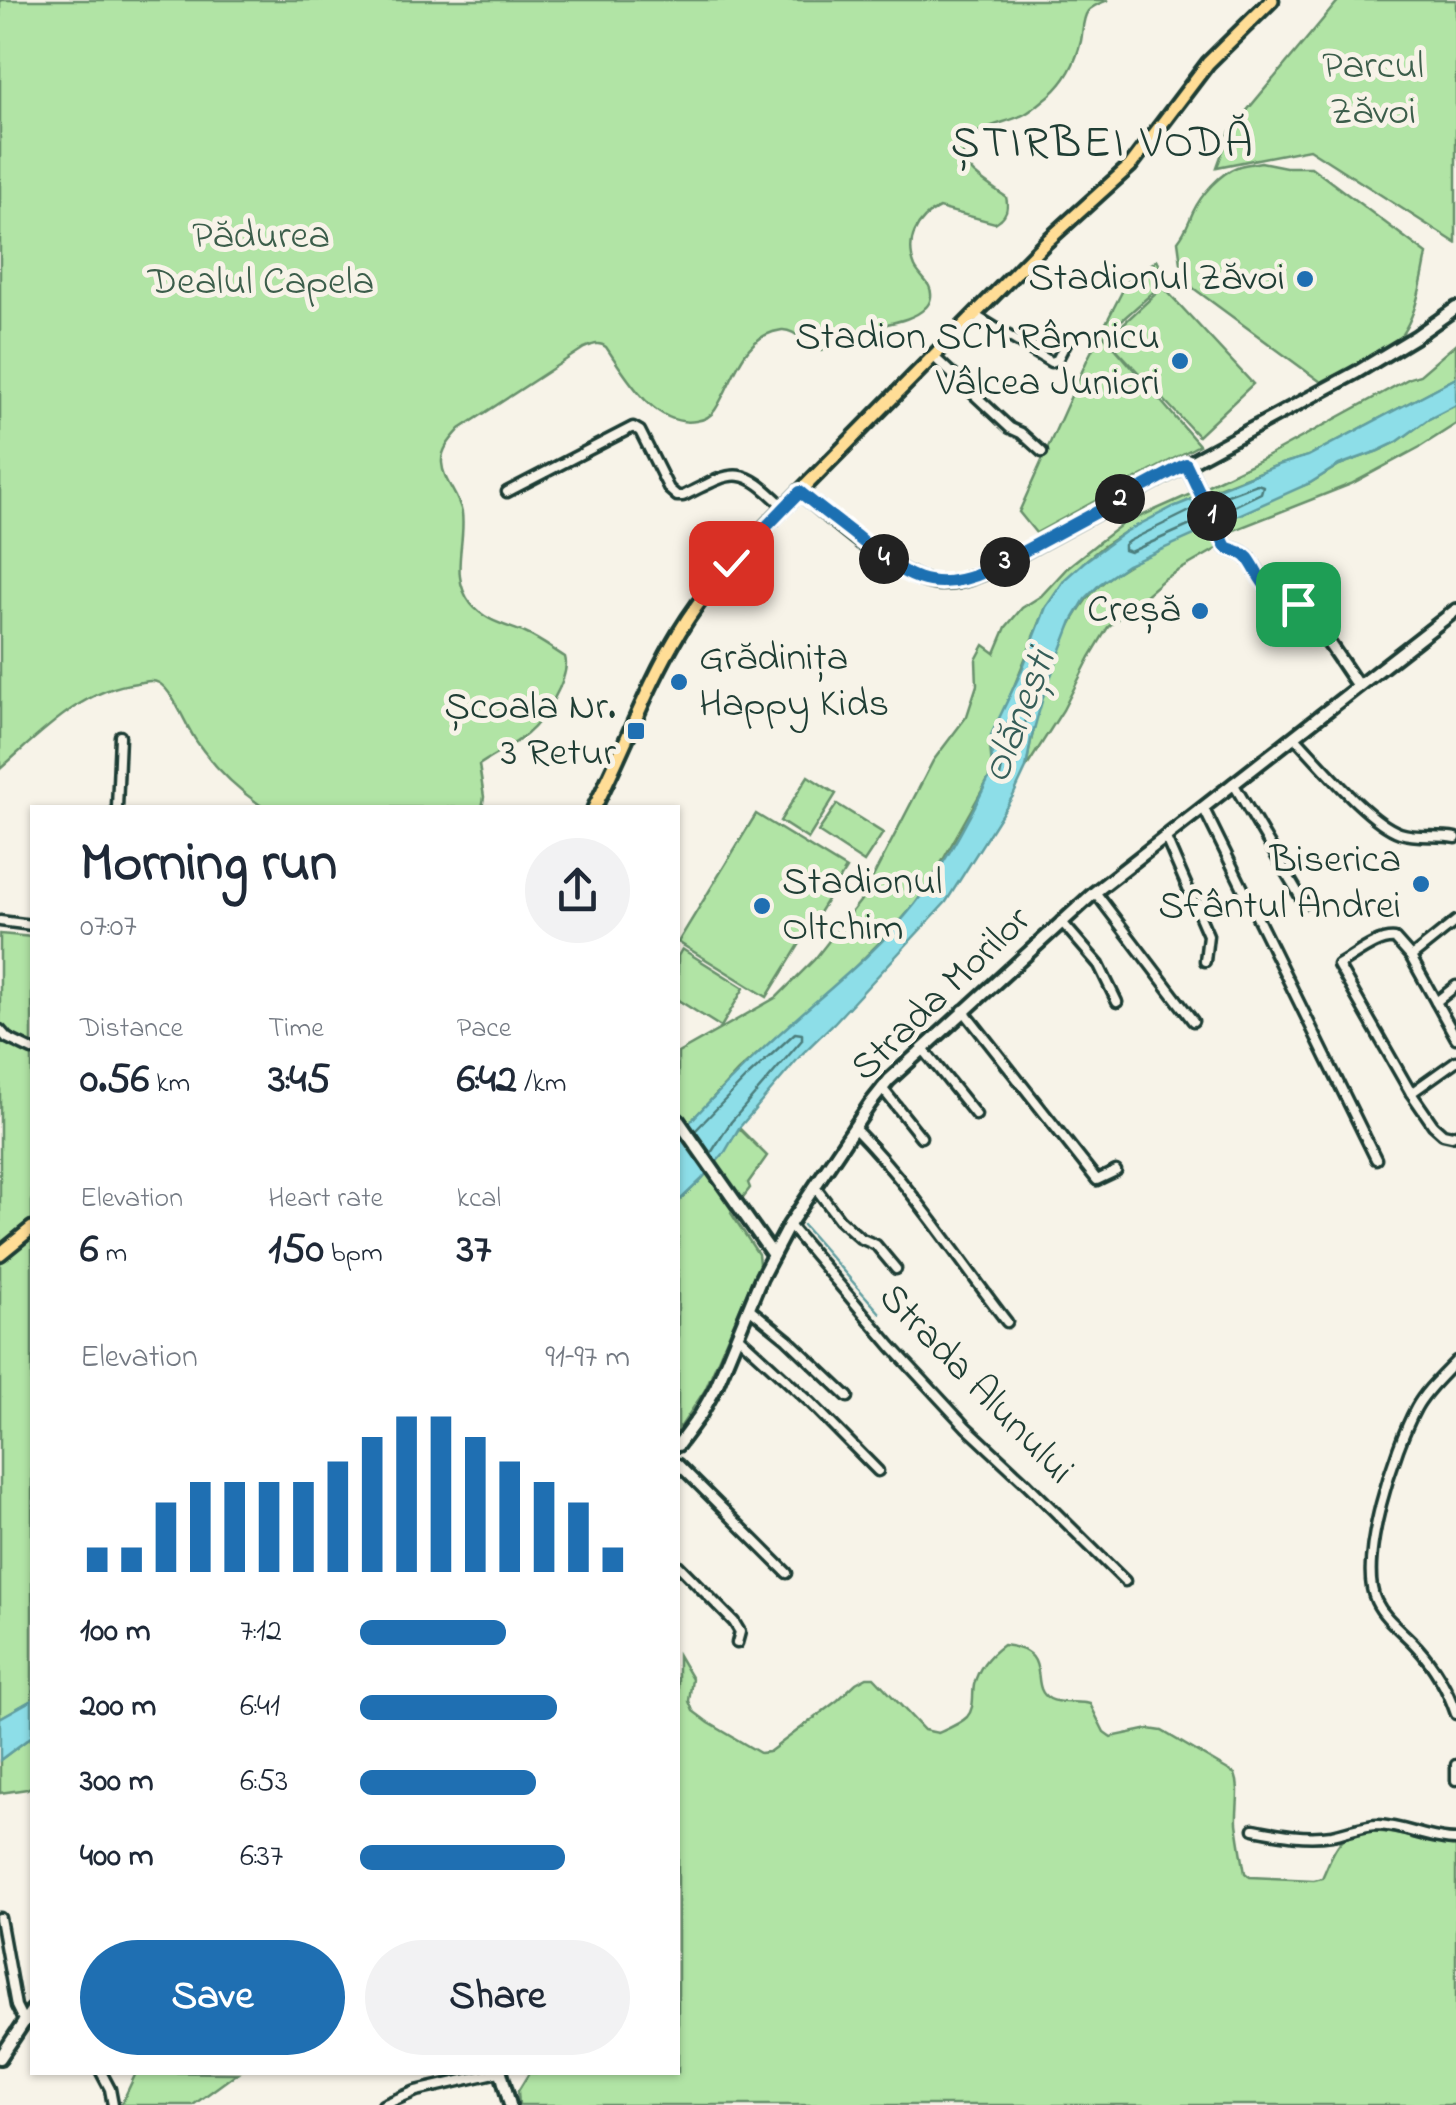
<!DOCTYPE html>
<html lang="en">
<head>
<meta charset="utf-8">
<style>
  body { margin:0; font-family:"Indie Flower",sans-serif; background:#f2f2f3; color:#1f2937; height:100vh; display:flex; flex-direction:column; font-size:38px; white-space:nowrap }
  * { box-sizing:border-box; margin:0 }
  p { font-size:32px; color:#747a83 }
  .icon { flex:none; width:55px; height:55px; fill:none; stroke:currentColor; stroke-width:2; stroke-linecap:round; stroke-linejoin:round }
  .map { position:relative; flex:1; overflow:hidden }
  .side { position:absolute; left:30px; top:805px; width:650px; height:1270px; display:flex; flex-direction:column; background:#fff; border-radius:0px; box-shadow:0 2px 8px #0004 }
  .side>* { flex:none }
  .pin { position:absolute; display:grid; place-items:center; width:85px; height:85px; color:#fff; margin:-42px; border-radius:20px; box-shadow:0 5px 15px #0006 }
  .km { position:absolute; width:50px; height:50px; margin:-25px; border-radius:50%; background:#222; color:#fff; font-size:28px; line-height:50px; text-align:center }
  .round { display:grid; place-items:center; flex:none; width:105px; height:105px; border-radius:52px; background:#f2f2f3 }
  .head { display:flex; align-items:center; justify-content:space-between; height:170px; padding:0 50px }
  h1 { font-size:55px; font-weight:800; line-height:75px }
  .figures { display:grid; grid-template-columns:repeat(3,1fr); gap:15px; height:170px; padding:10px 50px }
  .figures div { display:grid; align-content:center }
  .figures b { font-size:42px; font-weight:800 }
  .figures small { font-size:28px; font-weight:400 }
  .figures p { font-size:28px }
  .chart { height:280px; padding:20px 50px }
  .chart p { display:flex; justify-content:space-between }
  .chart svg { width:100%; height:180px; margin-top:10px; stroke:#1f6fb2; stroke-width:6 }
  .cta { display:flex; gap:20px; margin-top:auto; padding:20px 50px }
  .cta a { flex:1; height:115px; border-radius:60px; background:#1f6fb2; color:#fff; font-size:40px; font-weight:800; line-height:115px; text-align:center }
  .cta a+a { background:#f2f2f3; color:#1f2937 }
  ul { padding:0 50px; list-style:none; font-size:32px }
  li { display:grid; grid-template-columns:160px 120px 1fr; align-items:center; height:75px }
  li i { height:25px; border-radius:12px; background:#1f6fb2 }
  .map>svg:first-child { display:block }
  .green { fill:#b1e4a5; stroke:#68906c; stroke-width:2.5 }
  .water { fill:#8ddee8; stroke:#619ea0; stroke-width:2.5 }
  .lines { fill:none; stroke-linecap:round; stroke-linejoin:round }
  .shore { stroke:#4b7d7c; stroke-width:2.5 }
  .stream { stroke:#619ea0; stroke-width:2.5 }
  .street-casing { stroke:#1f3d34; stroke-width:15 }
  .secondary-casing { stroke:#1f3d34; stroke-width:18 }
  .primary-casing { stroke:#1f3d34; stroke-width:19 }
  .street { stroke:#f7f3e8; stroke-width:8 }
  .secondary { stroke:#f7f3e8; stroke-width:10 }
  .primary { stroke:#ffdd96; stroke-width:11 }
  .route-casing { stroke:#fff; stroke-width:20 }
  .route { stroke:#1f6fb2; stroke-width:12 }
  .poi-dot { fill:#1f6fb2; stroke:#f7f3e8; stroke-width:4 }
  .labels { text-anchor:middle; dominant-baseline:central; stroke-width:10; stroke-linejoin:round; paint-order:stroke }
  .park-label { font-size:40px; fill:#3c5e4b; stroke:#f7f3e8 }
  .poi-label { font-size:40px; fill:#1f3d34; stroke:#f7f3e8; text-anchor:end }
  .street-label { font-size:40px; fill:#1f3d34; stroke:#f7f3e8 }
  .water-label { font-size:42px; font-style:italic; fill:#355d58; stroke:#f7f3e8 }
  .quarter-label { font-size:45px; letter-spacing:2.5px; fill:#1f3d34; stroke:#f7f3e8 }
</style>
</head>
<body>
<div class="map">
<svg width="1456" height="2105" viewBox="0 0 1456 2105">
  <rect width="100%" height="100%" fill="#f7f3e8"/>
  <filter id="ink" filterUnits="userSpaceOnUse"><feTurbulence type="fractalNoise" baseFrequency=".01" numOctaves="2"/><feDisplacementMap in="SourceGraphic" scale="20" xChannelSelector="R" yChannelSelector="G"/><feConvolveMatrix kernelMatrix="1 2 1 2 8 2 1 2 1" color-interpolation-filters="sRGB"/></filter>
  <g filter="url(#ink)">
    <g class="green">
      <path d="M0,0H1108C1101,3 1093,5 1088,11C1082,19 1083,32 1081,41C1076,62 1066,81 1050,95C1042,101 1034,109 1025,114C1005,125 966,126 963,154C961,169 994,188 1006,197C1009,209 1006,217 995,223L939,208C916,219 905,242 915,267C919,275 925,279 929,286C933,294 931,303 925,308C911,323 876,324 858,332C845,337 834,344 822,350C806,348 797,329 782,330C741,335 734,382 715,410C711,416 704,420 696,421C654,428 626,376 606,347C599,341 592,345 584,348L460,429C452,438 441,449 442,463C443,481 459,495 462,513C466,544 449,576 471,604C485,621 506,625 525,633C539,639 552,649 565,657C571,677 543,721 527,734C513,746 495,754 479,765L484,797L482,808L263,807C237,789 215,768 197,742C186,727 174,692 159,683C152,679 145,682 137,683C82,689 40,734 0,769Z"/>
      <path d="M1339,0H1456V243L1309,149L1217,167L1230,131Z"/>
      <path d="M1261,162L1286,167H1311L1427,254C1422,281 1415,326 1393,344C1372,361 1344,369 1321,382L1193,288L1182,271L1178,241C1186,231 1188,223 1193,212C1201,195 1219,174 1237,167C1244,164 1253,164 1261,162Z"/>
      <path d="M1157,260L1167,280L1104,336L1107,339L1163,287L1253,384L1198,436L1108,340L1199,445L1036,533L1019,512L1088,358L1127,282Z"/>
      <path d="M1456,344V378L1308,456L1278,465L1208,492L1206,486L1264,458L1410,378L1420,375Z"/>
      <path d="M1456,405V424L1420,447L1351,484L1227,533L1222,523L1278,495L1310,483L1339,465L1378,451L1397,442L1427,420Z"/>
      <path d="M1193,493L1195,497L1125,532L1102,547L1084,562L1046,607L990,746L992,766L989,778L935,874L916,903L895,927L848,974L738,1071L678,1135V1053L777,997L814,960L861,900L933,761L967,716L977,685L976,660L984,645L995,653L1006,627L1022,608L1041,596L1069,566L1099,542L1121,525Z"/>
      <path d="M1209,528L1218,548L1164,579L1108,627L1090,657L1063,710L1026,768C1034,717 1060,619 1100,585C1131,558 1172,545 1209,528Z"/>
      <path d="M808,776L836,794L808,839L780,821Z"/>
      <path d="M837,804L883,833L864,862L818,832Z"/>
      <path d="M756,814L846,869L767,997L678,942Z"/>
      <path d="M0,934L32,937V1700L0,1718Z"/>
      <path d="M682,949L744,988L721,1027L678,1000V956Z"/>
      <path d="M739,1128L767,1156L748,1183L750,1188L731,1213L758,1254L759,1264L705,1390L678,1431V1202C702,1180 722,1157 739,1128Z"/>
      <path d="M1003,1645C1057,1651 1026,1686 1050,1699C1061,1705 1078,1700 1090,1704L1104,1732L1111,1737L1149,1729L1162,1731L1235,1774C1241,1789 1236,1807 1237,1823C1239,1840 1242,1856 1245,1873L1250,1877L1314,1880L1322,1878C1328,1866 1334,1845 1346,1837C1371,1821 1427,1844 1456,1845V2105H519L518,2091L529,2073L678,2072V1655L692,1679L689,1701L693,1711L709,1723L760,1753L769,1752L838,1700L856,1683L867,1677H874L924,1730L938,1733C947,1729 960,1724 967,1717C975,1708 972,1696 974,1685C978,1668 989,1655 1003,1645Z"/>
      <path d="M32,1736V1786L27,1789L0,1793V1760Z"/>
      <path d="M136,2073V2072L237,2073L193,2105H121Z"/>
    </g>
    <g class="water">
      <path d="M1456,378V405L1427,420L1397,442L1378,451L1339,465L1310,483L1127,565L1100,584L1085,599L1072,621L1044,694L1031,740L1026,768L1013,796L946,902L834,1023L803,1053L739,1128L725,1152L701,1180L678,1202V1135C716,1093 756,1054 799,1016C839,981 882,946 915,904C943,868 969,819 989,778L992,766L991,735L1021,672L1046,607L1065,579L1084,562L1125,532L1173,507L1278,465L1308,456Z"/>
      <path d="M32,1700V1736L0,1760V1718Z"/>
    </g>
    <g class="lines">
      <g class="shore">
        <path d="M1212,501L1257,484L1263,486L1261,493L1218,514"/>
        <path d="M1198,507L1129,541L1124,545V550L1130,552L1204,519"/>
        <path d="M1028,683L1033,684L1035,689L1021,737L1016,765L1008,784L1003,786L999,781L1002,767L1001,737Z"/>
        <path d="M695,1131L745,1079L795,1033L802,1034V1040L731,1122L711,1153"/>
      </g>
      <path class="stream" d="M803,1225L880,1313"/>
      <g class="street-casing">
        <g id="street">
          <path d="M974,315L1051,362L1057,360L1069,337"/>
          <path d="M934,357L1010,428L1021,433L1042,452"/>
          <path d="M507,492L633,427L640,431L669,489L677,496H683C735,470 741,464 784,507"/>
          <path d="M1294,736C1319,762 1368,822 1400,833C1418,839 1437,834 1456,838"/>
          <path d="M1233,783L1304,903"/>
          <path d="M1203,807L1376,1159"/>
          <path d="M117,808L120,736"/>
          <path d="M1165,836L1208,935L1205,961"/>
          <path d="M1095,892L1193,1021"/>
          <path d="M0,921L32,925"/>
          <path d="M1061,921L1099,965L1117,1002"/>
          <path d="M1411,957L1456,921"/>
          <path d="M1436,1002L1456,986"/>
          <path d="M963,1010L1097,1180L1116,1171"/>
          <path d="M0,1030L7,1038L32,1050"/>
          <path d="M1456,1038L1411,957L1395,939C1376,937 1355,956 1338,965L1411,1093L1433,1125L1443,1134L1452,1136L1456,1134"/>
          <path d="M923,1049L976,1115"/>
          <path d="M882,1088L921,1137"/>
          <path d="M1411,1093L1456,1061"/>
          <path d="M854,1128C911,1186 957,1257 1007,1322"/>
          <path d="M815,1187L839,1219L860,1238L876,1245L896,1269"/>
          <path d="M789,1225L892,1347L966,1427L1027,1484L1125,1581"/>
          <path d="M749,1308L787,1339L848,1397"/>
          <path d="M737,1335L811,1403L878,1471"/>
          <path d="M1456,1361C1442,1376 1426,1390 1416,1408C1395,1447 1357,1561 1376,1601C1385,1620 1404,1632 1417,1647C1434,1666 1448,1690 1456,1714"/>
          <path d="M678,1464L787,1573"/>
          <path d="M678,1565L734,1622L740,1632L737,1643"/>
          <path d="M1456,1765V1780"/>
          <path d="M1254,1829C1280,1834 1305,1839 1332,1835C1348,1832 1363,1825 1378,1825C1405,1826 1429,1840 1456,1840"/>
          <path d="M0,1918L16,2006L24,2022"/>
          <path d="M101,2072L110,2089L113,2105"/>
          <path d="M383,2105L416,2091L499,2072"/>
        </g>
      </g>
      <g class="secondary-casing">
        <g id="secondary">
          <path d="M1186,464L1226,547C1234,551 1242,551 1248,558C1262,575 1262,595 1288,594C1316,621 1336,654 1358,686"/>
          <path d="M800,492C831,518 898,579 936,583C955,585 972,578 989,571L1357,372L1415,337L1456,308"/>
          <path d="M678,1120L773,1255"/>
          <path d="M678,1445L701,1414L716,1387L761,1278L789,1225L870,1104L889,1080L1095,892L1456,610"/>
          <path d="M0,2058L32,2010"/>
          <path d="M501,2072L510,2105"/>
        </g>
      </g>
      <g class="primary-casing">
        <g id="primary">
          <path d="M594,808C624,750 646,687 680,631C703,593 733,560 764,528L1045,243L1130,166L1208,63L1272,0"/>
          <path d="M0,1254L32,1228"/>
        </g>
      </g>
      <use href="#street" class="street"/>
      <use href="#secondary" class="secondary"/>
      <use href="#primary" class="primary"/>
    </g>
  </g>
  <g class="lines" filter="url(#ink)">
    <g class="route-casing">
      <path id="route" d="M731,563L800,492C818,507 837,521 856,536C902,574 928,598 989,570L1186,464L1226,547C1234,551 1242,551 1248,558C1261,575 1262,595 1288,594L1298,604"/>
    </g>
    <use href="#route" class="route"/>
  </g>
  <g class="poi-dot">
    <circle cx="1305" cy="279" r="10"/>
    <circle cx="1180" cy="361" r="10"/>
    <circle cx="1200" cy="611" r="10"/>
    <circle cx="679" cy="682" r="10"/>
    <rect x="626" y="721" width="20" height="20" rx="5"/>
    <circle cx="1421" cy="884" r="10"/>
    <circle cx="762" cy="906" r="10"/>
  </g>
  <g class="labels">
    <g class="park-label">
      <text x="1373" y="67">Parcul<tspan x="1373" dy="46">Zăvoi</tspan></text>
      <text x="261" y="237">Pădurea<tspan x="261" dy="46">Dealul Capela</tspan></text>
    </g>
    <g class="poi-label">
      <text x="1285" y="279">Stadionul Zăvoi</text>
      <text x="1160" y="338">Stadion SCM Râmnicu<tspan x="1160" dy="46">Vâlcea Juniori</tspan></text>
      <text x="1180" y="611">Creșă</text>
      <text x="699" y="659" text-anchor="start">Grădinița<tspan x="699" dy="46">Happy Kids</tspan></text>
      <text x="616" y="708">Școala Nr.<tspan x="616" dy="46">3 Retur</tspan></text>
      <text x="1401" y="861">Biserica<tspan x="1401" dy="46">Sfântul Andrei</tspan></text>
      <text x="782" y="883" text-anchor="start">Stadionul<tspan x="782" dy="46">Oltchim</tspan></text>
    </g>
    <g class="street-label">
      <text transform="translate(942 995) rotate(-44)">Strada Morilor</text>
      <text transform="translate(975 1385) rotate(46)">Strada Alunului</text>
    </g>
    <g class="water-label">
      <text transform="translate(1020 717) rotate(-69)">Olănești</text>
    </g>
    <g class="quarter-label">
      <text x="1103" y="145">ȘTIRBEI VODĂ</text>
    </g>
  </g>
</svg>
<div class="pin" style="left:1298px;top:604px;background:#1e9e55"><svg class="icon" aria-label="arrive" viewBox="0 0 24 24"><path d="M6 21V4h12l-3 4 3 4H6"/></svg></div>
<div class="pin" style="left:731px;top:563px;background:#d93025"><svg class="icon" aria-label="check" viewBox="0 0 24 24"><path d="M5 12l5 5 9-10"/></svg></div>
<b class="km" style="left:1212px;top:516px">1</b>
<b class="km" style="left:1120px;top:499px">2</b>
<b class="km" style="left:1005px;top:562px">3</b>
<b class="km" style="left:884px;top:559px">4</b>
<section class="side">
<div class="head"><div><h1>Morning run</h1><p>07:07</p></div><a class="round"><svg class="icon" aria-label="share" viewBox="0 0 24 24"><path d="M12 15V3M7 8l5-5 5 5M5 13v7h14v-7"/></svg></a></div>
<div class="figures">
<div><p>Distance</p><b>0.56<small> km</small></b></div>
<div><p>Time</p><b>3:45</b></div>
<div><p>Pace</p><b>6:42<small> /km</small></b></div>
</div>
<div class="figures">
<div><p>Elevation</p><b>6<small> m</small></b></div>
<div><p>Heart rate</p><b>150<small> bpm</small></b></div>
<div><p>kcal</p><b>37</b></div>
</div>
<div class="chart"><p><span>Elevation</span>91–97 m</p>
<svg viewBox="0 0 160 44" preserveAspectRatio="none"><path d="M5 44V38M15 44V38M25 44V27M35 44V22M45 44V22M55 44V22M65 44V22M75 44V17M85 44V11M95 44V6M105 44V6M115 44V11M125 44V17M135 44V22M145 44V27M155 44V38"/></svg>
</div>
<ul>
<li><b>100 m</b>7:12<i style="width:54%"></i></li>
<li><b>200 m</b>6:41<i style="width:73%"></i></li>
<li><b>300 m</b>6:53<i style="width:65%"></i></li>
<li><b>400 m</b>6:37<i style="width:76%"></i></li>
</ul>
<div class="cta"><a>Save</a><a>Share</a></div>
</section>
</div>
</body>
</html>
